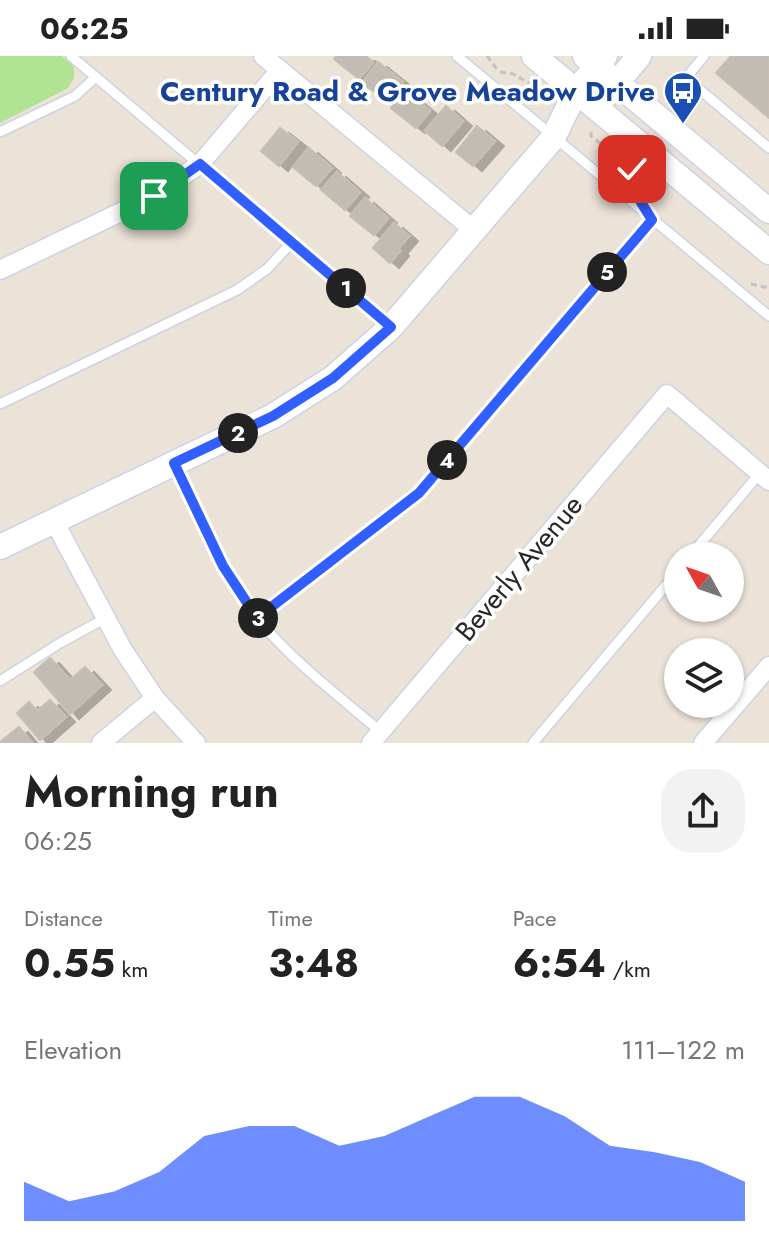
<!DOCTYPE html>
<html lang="en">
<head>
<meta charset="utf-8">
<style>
  body { margin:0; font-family:Jost,sans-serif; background:#f2f2f2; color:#222; height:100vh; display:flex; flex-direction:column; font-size:30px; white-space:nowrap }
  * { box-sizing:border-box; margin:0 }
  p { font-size:26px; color:#767676 }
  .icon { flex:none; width:44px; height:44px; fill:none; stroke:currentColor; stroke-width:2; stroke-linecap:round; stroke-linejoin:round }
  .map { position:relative; height:687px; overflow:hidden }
  .panel { display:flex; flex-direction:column; background:#fff; flex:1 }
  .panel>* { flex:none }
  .needle { width:52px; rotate:310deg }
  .tools { position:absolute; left:664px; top:486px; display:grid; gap:16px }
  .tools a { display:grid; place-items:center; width:80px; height:80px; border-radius:50%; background:#fff; box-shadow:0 2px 6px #0004; font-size:40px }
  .pin { position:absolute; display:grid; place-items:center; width:68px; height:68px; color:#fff; margin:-34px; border-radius:16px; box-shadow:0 4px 12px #0006 }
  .km { position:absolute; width:40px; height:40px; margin:-20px; border-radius:50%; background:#222; color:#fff; font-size:22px; line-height:40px; text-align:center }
  .round { display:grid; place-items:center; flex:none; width:84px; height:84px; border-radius:32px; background:#f2f2f2 }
  .head { display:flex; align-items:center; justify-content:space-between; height:136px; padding:0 24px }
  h1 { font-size:44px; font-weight:700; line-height:60px }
  .stats { display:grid; grid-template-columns:repeat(3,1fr); gap:12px; height:136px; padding:8px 24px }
  .stats div { display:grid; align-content:center }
  .stats b { font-size:40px; font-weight:700 }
  .stats small { font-size:22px; font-weight:400 }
  .stats p { font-size:22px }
  .chart { height:224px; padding:16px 24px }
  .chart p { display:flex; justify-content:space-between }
  .chart svg { width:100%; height:144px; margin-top:8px; fill:#315eff; opacity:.7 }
  .status { display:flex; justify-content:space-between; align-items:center; height:56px; padding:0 40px; background:#fff; direction:ltr }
  .status svg { height:22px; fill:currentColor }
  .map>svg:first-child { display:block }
  .green { fill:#b1e492 }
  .building { fill:#c2bdb4; stroke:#c6beb2; stroke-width:2; filter:url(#shadow) }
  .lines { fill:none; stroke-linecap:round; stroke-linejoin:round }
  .lane-casing { stroke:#ced2e2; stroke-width:12 }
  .street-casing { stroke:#ced2e2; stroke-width:21 }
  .secondary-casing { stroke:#ced2e2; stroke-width:27 }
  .path { stroke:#c3c3c3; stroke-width:3; stroke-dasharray:6 4; stroke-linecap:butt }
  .lane { stroke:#fff; stroke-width:9 }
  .street { stroke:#fff; stroke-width:18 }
  .secondary { stroke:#fff; stroke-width:24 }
  .route-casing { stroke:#fff; stroke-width:16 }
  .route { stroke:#315eff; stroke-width:10 }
  .labels { text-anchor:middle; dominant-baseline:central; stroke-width:7; stroke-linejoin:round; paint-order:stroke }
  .transit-label { font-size:28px; font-weight:bold; fill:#164399; stroke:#fff; text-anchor:end }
  .street-label { font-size:28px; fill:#282828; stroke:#fff }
</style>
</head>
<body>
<div class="status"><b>06:25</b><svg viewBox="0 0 49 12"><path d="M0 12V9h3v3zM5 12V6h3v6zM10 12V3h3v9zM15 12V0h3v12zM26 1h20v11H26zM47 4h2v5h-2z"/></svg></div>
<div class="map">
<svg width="769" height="687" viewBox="0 0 769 687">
  <defs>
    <filter id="shadow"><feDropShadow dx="9" dy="5" stdDeviation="0" flood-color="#0004"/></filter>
  </defs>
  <rect width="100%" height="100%" fill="#ebe2d8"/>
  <path class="green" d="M0,0H62L74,11V22L68,32L0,67Z"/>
  <g class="building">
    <path d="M336,0H366L373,6L359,23L334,3Z"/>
    <path d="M731,0H769V62L716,17Z"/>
    <path d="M378,6L403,26L388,45L362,27Z"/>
    <path d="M405,34L430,55L416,72L391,52Z"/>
    <path d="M446,50L463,65L442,90L425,75Z"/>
    <path d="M477,70L495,85L473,110L456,96Z"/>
    <path d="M280,72L298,86L279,110L261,95Z"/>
    <path d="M309,92L332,112L316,130L293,111Z"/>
    <path d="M337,116L360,136L345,154L321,134Z"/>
    <path d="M365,142L388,162L374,179L350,160Z"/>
    <path d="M394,167L409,180L398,193L400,195L390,207L373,192Z"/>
    <path d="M50,602L70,624L85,611L102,629L70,658L34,616Z"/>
    <path d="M50,644L66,661L40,684L17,657L29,646L37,655Z"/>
    <path d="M19,671L32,687H0V686Z"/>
  </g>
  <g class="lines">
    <g class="lane-casing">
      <g id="lane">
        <path d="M71,0L389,269"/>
        <path d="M457,0L769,260"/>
        <path d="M704,0L686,22L769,92"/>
        <path d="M0,76L75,40L96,21"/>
        <path d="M0,348L237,234L267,213L292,186"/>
        <path d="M176,410C200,462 222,518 258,563C291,604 340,641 381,676"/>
        <path d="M690,500L760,417"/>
        <path d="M257,562L419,437L652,164"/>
        <path d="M0,625L60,587L104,563"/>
        <path d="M533,687L678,515"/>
      </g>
    </g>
    <g class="street-casing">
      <g id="street">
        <path d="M263,0L475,175"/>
        <path d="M0,214L154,140L200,108L280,14"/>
        <path d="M54,465L123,594L155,642L196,687"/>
        <path d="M101,687L155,642"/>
        <path d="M371,687L667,338L769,425"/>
        <path d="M703,687L769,610"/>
      </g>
    </g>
    <g class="secondary-casing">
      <g id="secondary">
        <path d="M534,0L769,196"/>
        <path d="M585,0L769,155"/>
        <path d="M608,38L639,0"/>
        <path d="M0,491L273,360L333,322L391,271L553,82L576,35L605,0"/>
      </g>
    </g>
    <g class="path">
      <path d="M487,0L499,16"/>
      <path d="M500,16L513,18L539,33"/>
      <path d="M591,76V80L632,113L636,132"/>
      <path d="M751,228L769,232"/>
    </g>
    <use href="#lane" class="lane"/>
    <use href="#street" class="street"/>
    <use href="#secondary" class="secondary"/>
  </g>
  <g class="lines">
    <g class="route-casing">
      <path id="route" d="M154,140L200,108L391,271L333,322L273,360L174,407L223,510L257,562L419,437L652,164L639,143L632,113"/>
    </g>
    <use href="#route" class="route"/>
  </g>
  <defs>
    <g id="bus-pin" transform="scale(2)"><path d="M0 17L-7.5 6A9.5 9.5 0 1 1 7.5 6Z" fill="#1a4fb4" stroke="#fff"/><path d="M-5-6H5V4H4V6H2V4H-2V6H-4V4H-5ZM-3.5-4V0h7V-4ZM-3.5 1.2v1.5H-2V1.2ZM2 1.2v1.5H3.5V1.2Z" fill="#fff"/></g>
  </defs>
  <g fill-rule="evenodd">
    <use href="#bus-pin" x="683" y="35"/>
  </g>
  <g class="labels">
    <g class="transit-label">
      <text x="655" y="35">Century Road &amp; Grove Meadow Drive</text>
    </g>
    <g class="street-label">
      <text transform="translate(519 512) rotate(-50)">Beverly Avenue</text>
    </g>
  </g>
</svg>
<div class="tools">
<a><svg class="needle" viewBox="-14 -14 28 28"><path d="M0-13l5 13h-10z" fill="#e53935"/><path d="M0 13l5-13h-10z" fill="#767676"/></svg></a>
<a><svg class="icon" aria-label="layers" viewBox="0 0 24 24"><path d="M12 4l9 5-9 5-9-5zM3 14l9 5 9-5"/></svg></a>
</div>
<div class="pin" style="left:154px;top:140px;background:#1e9e55"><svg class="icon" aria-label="arrive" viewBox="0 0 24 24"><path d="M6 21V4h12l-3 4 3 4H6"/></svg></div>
<div class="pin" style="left:632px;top:113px;background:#d93025"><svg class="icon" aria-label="check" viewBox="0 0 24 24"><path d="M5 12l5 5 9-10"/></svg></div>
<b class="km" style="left:346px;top:232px">1</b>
<b class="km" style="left:238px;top:377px">2</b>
<b class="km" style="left:258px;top:562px">3</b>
<b class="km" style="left:447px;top:404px">4</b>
<b class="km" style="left:607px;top:216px">5</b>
</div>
<section class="panel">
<div class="head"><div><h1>Morning run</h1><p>06:25</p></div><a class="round"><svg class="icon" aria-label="share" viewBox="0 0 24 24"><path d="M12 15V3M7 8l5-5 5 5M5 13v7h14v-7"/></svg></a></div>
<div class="stats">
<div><p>Distance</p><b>0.55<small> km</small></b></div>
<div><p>Time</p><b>3:48</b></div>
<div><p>Pace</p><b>6:54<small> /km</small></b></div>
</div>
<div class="chart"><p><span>Elevation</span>111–122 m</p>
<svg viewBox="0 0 160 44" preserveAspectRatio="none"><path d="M0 44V32L10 38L20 35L30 29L40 18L50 15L60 15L70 21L80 18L90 12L100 6L110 6L120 12L130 21L140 23L150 26L160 32V44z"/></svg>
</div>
</section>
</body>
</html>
